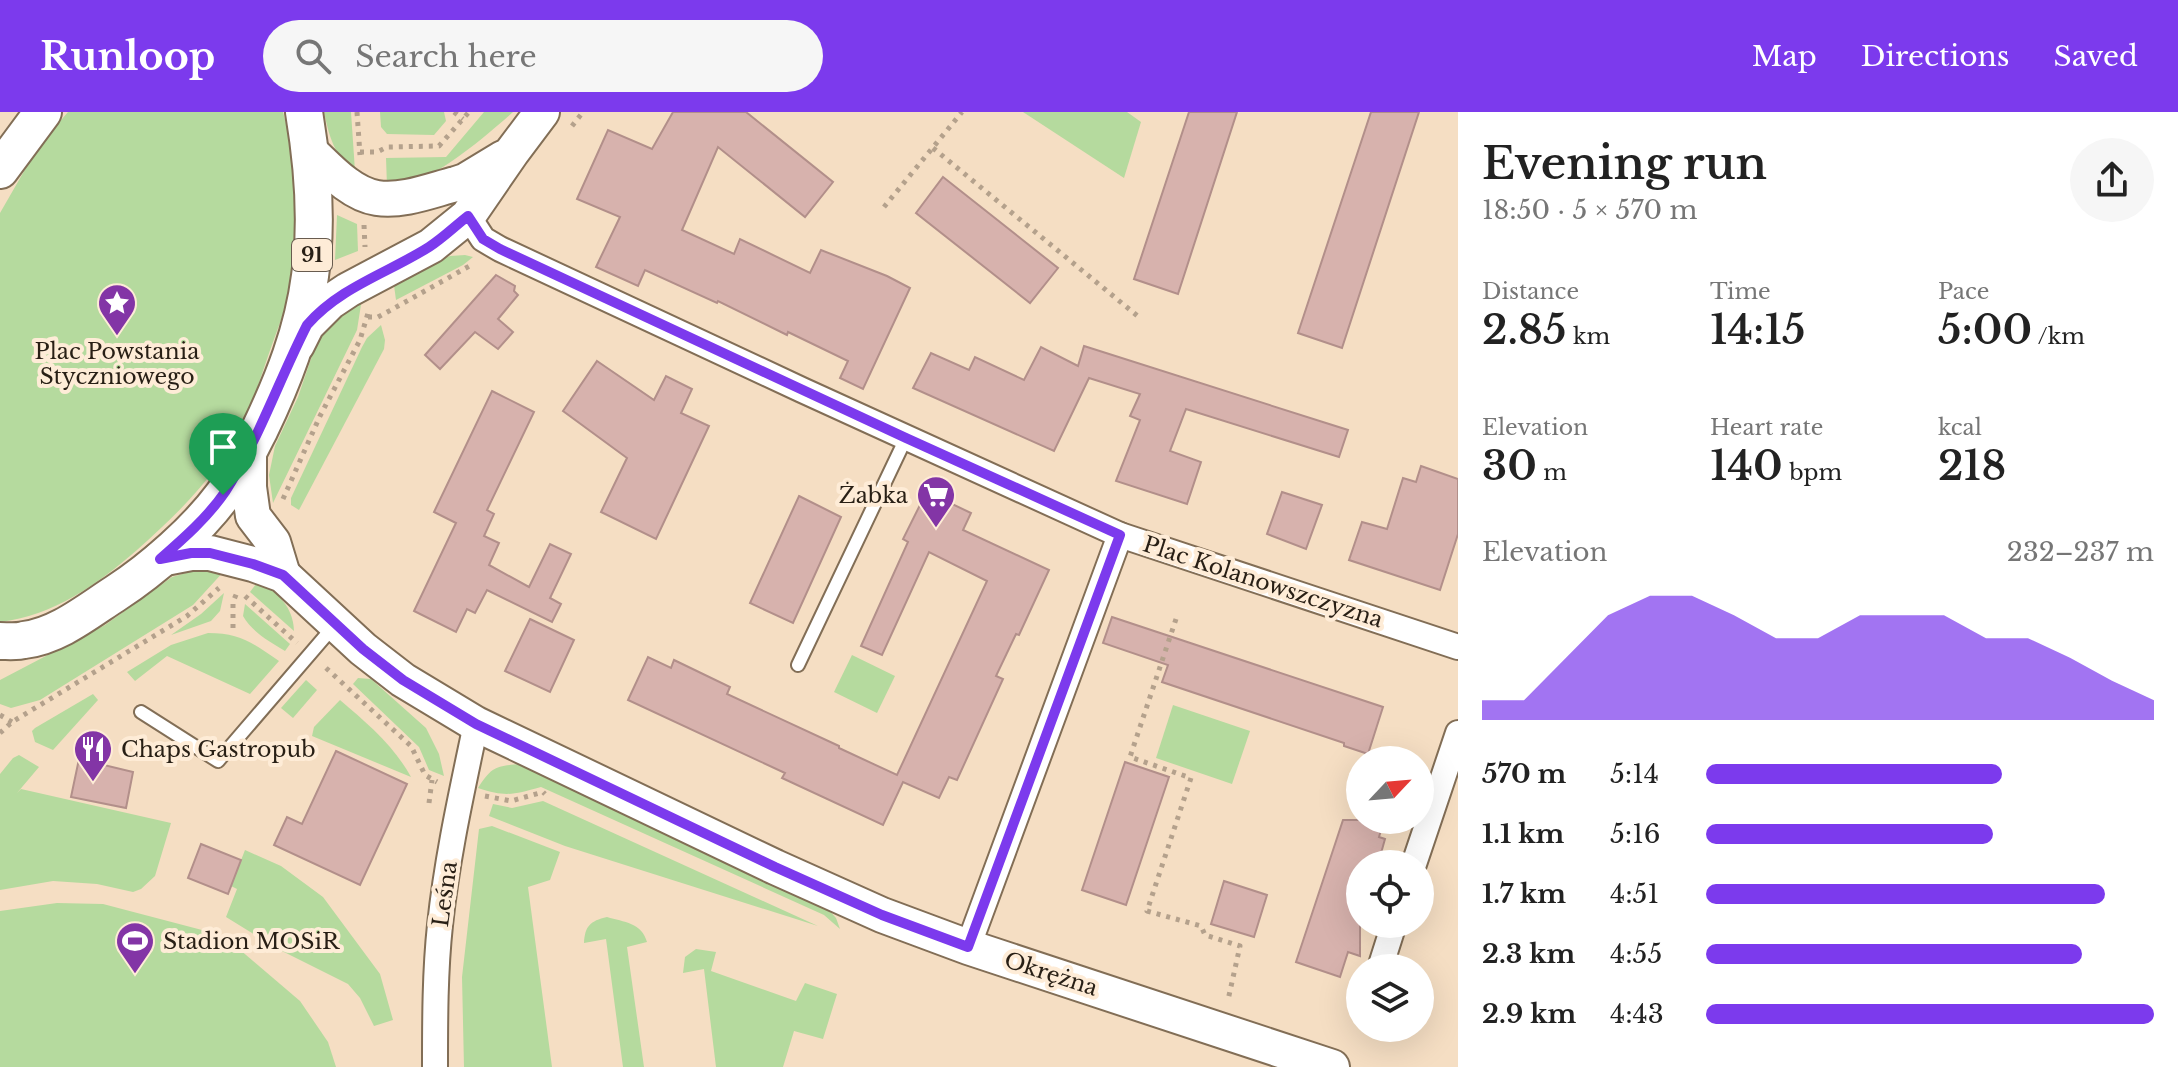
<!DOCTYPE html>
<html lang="en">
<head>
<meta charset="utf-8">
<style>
  body { margin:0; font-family:"Libre Baskerville",serif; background:#f6f6f6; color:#222; height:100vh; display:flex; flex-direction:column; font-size:30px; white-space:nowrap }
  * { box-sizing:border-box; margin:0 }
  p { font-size:26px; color:#767676 }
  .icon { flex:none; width:44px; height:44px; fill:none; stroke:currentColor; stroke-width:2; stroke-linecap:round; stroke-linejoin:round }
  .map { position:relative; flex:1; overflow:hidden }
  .side { display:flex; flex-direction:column; background:#fff; width:720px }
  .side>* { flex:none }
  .needle { width:52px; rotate:64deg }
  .controls { position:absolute; left:1346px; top:634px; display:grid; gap:16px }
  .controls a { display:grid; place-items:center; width:88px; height:88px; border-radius:50%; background:#fff; box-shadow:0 8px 32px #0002; font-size:40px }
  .pin { position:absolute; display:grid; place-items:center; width:68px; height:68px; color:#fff; margin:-82px -34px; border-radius:50% 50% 50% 0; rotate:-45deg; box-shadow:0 0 8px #0007 }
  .pin .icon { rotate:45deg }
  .round { display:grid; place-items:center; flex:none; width:84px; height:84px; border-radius:42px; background:#f6f6f6 }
  .overview { display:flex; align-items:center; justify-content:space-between; height:136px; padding:0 24px }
  h1 { font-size:44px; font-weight:600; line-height:60px }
  .stats { display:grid; grid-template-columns:repeat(3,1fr); gap:12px; height:136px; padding:8px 24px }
  .stats div { display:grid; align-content:center }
  .stats b { font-size:40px; font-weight:600 }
  .stats small { font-size:22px; font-weight:400 }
  .stats p { font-size:22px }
  .chart { height:224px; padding:16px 24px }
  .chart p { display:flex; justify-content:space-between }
  .chart svg { width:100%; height:144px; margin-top:8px; fill:#7c3aed; opacity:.7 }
  ul { padding:0 24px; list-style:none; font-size:26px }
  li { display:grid; grid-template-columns:128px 96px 1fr; align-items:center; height:60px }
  li i { height:20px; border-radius:10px; background:#7c3aed }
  header { display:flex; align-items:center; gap:48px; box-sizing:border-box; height:112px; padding:0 40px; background:#7c3aed; color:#fff }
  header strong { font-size:38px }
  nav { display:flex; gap:44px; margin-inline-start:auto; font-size:28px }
  .search { width:560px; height:72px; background:#f6f6f6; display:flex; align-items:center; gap:20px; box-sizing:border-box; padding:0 28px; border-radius:44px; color:#767676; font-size:30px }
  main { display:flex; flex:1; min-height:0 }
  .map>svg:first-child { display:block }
  .green { fill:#b5da9e }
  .building { fill:#d7b2ad; stroke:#b28f8a; stroke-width:2 }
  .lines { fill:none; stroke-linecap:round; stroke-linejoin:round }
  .lane-casing { stroke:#826e56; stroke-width:16 }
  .street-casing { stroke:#826e56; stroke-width:28 }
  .secondary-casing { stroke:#826e56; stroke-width:38 }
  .primary-casing { stroke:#826e56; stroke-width:40 }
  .path { stroke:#b4a18c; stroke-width:5; stroke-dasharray:4 6; stroke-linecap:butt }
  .lane { stroke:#fff; stroke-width:12 }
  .street { stroke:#fff; stroke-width:24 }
  .secondary { stroke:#fff; stroke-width:34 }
  .primary { stroke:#fff; stroke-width:36 }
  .route-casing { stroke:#fff; stroke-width:16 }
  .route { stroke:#7c3aed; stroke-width:10 }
  .labels { text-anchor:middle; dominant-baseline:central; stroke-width:8; stroke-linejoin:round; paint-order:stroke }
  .shield { fill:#feecd7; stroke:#685c4f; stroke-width:2 }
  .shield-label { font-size:20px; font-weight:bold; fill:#281f15 }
  .poi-label { font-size:22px; fill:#281f15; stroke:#feecd7; text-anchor:start }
  .street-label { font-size:22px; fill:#281f15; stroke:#feecd7 }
</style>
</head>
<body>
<header>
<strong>Runloop</strong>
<div class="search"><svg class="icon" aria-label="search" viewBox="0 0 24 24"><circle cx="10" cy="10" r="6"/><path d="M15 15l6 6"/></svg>Search here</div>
<nav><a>Map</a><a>Directions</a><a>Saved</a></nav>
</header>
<main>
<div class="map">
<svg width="1458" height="955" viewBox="0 0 1458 955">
  <rect width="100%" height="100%" fill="#f5dec3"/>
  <g class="green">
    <path d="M68,0H283C298,52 300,122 290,175C285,201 274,226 266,250C254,287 240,323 217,354C194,386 166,412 137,438C98,472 53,504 0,510V101L38,35Z"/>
    <path d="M324,0H351L355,59C334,44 329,24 324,0Z"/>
    <path d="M380,0H444L446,9L434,23L387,22L381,15Z"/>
    <path d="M484,0H513C487,23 445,59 413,70C405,73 395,73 387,74L386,46L446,45Z"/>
    <path d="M1023,0H1127L1141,10L1124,66Z"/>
    <path d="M337,103L357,112L358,139L335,148Z"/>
    <path d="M465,143L473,145L463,153L396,188L393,166L450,144Z"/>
    <path d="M363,180L357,218L273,391L269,363L275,334L298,285L318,226L324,215Z"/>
    <path d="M381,213L385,228L384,237L299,398L291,393V386L362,235L367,226Z"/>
    <path d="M200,457H226L193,493L40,588L11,596L0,592V568L105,513L172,465Z"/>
    <path d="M259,468C278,482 293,494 294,519L250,480Z"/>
    <path d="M224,481L220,499L211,509L171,523L201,502Z"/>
    <path d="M245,492L290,532L285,539C269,529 253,521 243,504Z"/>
    <path d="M208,521C240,521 253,531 279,549L250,582L167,544L135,569L127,560L171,533Z"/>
    <path d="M852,543L895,564L877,601L834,580Z"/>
    <path d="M358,566L371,567L426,616L439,642L444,664L429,658L419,635L353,572Z"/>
    <path d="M306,568L317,578L293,606L281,596Z"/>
    <path d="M93,582L98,588L53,638L35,630L32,619L35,616Z"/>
    <path d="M340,588C367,611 394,634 411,665L312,624L314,615Z"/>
    <path d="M1173,593L1250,619L1232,672L1156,646Z"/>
    <path d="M19,643L39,655L17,681L21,677L171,711L155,764L141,777L133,780L97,772L53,769L0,778V662L13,646Z"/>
    <path d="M521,652L828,797L836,806L840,817L824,803L541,675C512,683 506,685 478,676C492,654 496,654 521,652Z"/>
    <path d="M543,689L818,814L565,734L489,704L493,692L512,696Z"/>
    <path d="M492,714L560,740L550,768L528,775L552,955H464L462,865L479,717Z"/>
    <path d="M245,738L281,754L323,785L380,862L393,908L374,914L360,886L348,872L276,836L226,805L237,777L231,774Z"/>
    <path d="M57,791L103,792L202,818L239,837L300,889L328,930L336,955H0V799Z"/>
    <path d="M607,805C624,810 642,811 647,830L627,835L644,955H623L606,827L584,831C585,814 590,809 607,805Z"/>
    <path d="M696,837L716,840L711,859L796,889L805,871L837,882L823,927L794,919L783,955H716L704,857L683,861L685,845Z"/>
  </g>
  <g class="building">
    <path d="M673,0H746L833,70L805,105L718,35L682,118L734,142L740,127L810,161L821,138L887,164L910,176L863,277L840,266L848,249L788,220L787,223L718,189L717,191L645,158L638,174L596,155L620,105L577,87L608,18L652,37Z"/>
    <path d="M1189,0H1237L1178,182L1134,167Z"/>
    <path d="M1371,0H1419L1342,236L1298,221Z"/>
    <path d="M943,65L1058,156L1030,191L916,101Z"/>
    <path d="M496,163L515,174L514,179L518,183L498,207L513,220L498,237L475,220L440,257L425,243Z"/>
    <path d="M1084,234L1348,318L1339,345L1186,297L1170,339L1201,350L1187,392L1116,369L1140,308L1130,304L1140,282L1089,266L1054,339L913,276L931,241L969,258L975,245L1024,268L1041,235L1078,254Z"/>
    <path d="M597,249L654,288L666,264L692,277L681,301L709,314L656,427L601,400L627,346L563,299Z"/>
    <path d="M492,279L534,300L487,398L494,402L484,424L499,431L489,453L529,475L550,432L571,442L550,486L561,492L552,510L487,478L475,501L467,497L456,520L414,499L456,411L434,400Z"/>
    <path d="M1421,354L1458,367V422L1440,478L1349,448L1362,410L1387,417L1403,366L1416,370Z"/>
    <path d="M1282,380L1322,393L1306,437L1267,422Z"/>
    <path d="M929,381L971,401L963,418L1049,458L1019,523L1016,522L996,564L1003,567L957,668L949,665L939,686L903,670L883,713L782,666L785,661L628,588L648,545L671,556L674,548L730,575L727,582L839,634V636L897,663L987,469L929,440L882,543L861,534L908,430L903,427L920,393Z"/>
    <path d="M799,384L841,405L793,511L750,491Z"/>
    <path d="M1112,505L1383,595L1368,642L1344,634V631L1162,570L1168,553L1103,531Z"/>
    <path d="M530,507L574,528L550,580L505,559Z"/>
    <path d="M336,639L407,672L360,773L274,733L287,705L302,712Z"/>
    <path d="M79,647L133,660L126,696L71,685Z"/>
    <path d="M1125,650L1169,665L1126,793L1082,778Z"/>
    <path d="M1343,708H1384L1379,725L1385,727L1378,752H1360V844L1348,840L1340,865L1296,850Z"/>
    <path d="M201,732L241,748L228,782L188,766Z"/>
    <path d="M1224,769L1267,783L1254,825L1211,812Z"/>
  </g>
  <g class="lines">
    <g class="lane-casing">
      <g id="lane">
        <path d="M798,553L906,326"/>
        <path d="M141,600L218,649L334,514"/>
      </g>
    </g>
    <g class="street-casing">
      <g id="street">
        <path d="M468,104L483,127L500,137L802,278L1120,423L1458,535"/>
        <path d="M1414,752L1458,621"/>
        <path d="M968,835L1120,423"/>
        <path d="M1380,856L1394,812"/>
        <path d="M435,955C435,908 435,860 440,813C447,745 462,679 476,612"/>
      </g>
    </g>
    <g class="secondary-casing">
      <g id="secondary">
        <path d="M311,40C329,57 351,82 377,86C403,90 432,78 456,72L465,69L503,46"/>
        <path d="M297,233L307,213L330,190L348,178L431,134L468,104L512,40L542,0"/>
        <path d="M249,339V375L253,404L273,430L283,463"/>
        <path d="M160,447L191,441H210L253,452L283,463L363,537L403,568L476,612L775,755L882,803L968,835L1332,955"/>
      </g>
    </g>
    <g class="primary-casing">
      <g id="primary">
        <path d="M0,58L43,0"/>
        <path d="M0,529C8,529 17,530 24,528C58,524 88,499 116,481C153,457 197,418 223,383C237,364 248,340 259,319C283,269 303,219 310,164C318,109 313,54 304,0"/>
      </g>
    </g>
    <g class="path">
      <path d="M357,0L360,43"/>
      <path d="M454,0L463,7"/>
      <path d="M572,14L583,0"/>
      <path d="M933,36L1140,206"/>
      <path d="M360,40H377L387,35L439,34L469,0"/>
      <path d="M884,95L962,0"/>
      <path d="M364,113L365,135"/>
      <path d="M368,205H378L391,198L473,152"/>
      <path d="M283,387L320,304L360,228L368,201"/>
      <path d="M245,484L297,531"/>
      <path d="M1176,507L1130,645L1191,666L1147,799L1201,814L1205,823L1240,834L1228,888"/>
      <path d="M233,516V490L238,478"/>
      <path d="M326,556L411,634L425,663L437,670"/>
      <path d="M0,603L12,610"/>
      <path d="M0,621L12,610L187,504L219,476"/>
      <path d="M485,684L511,689L543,680L545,682"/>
      <path d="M429,691L432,668"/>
    </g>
    <use href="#lane" class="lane"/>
    <use href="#street" class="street"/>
    <use href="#secondary" class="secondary"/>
    <use href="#primary" class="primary"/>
  </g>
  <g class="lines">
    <g class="route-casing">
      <path id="route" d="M468,104L483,127L500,137L906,326L1120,423L968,835L882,803L775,755L476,612L403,568L363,537L283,463L253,452L210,441H191L160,447C183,427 208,405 225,380C259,327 279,268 307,213C340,175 388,161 429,135C443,126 455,114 468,104Z"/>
    </g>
    <use href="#route" class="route"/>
  </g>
  <defs>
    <g id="sight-pin" transform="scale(2)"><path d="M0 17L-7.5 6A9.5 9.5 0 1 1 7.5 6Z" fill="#8335a6" stroke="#feecd7"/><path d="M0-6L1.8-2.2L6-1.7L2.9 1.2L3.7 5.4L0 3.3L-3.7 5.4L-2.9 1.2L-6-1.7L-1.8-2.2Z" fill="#fff"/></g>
    <g id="supermarket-pin" transform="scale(2)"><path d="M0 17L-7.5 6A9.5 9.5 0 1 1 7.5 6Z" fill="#8335a6" stroke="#feecd7"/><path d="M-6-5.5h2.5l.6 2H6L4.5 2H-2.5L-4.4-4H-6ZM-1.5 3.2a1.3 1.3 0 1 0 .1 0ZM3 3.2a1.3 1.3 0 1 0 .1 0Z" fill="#fff"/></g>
    <g id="restaurant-pin" transform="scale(2)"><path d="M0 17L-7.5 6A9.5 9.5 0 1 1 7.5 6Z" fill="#8335a6" stroke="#feecd7"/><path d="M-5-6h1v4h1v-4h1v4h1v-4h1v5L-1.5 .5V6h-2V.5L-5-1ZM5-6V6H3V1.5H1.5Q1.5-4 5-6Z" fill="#fff"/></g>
    <g id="stadium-pin" transform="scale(2)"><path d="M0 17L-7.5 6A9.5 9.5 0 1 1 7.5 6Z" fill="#8335a6" stroke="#feecd7"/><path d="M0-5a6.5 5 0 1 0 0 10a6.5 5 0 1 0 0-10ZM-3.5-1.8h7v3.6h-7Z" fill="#fff"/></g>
  </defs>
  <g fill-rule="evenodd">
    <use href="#sight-pin" x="117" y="191"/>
    <use href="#supermarket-pin" x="936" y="383"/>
    <use href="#restaurant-pin" x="93" y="637"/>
    <use href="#stadium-pin" x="135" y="829"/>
  </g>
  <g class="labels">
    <rect class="shield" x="292" y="127" width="40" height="32" rx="6"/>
    <g class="shield-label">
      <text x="312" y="143">91</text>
    </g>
    <g class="poi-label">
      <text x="117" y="239" text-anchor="middle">Plac Powstania<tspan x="117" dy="25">Styczniowego</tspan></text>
      <text x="908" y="383" text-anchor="end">Żabka</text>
      <text x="121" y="637">Chaps Gastropub</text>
      <text x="163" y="829">Stadion MOSiR</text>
    </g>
    <g class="street-label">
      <text transform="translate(1263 470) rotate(18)">Plac Kolanowszczyzna</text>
      <text transform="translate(445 782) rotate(-82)">Leśna</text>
      <text transform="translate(1051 862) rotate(18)">Okrężna</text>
    </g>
  </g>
</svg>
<div class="controls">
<a><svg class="needle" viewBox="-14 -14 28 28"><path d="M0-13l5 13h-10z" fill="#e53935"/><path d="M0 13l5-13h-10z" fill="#767676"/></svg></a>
<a><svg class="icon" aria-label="locate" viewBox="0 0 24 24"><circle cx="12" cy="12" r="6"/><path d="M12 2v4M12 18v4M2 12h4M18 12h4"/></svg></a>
<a><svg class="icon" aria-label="layers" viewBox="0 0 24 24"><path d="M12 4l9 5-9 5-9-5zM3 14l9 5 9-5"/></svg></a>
</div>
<div class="pin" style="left:223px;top:383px;background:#1e9e55"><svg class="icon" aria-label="arrive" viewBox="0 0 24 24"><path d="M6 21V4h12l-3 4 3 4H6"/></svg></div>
</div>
<section class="side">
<div class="overview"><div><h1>Evening run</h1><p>18:50 · 5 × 570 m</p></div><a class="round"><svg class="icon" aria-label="share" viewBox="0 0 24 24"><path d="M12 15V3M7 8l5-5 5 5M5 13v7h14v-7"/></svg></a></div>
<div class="stats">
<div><p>Distance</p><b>2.85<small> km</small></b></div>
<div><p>Time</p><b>14:15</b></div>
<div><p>Pace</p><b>5:00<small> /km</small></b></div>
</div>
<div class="stats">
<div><p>Elevation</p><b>30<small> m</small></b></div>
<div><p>Heart rate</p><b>140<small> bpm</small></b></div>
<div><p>kcal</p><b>218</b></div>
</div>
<div class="chart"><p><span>Elevation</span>232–237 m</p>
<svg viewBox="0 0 160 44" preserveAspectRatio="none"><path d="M0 44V38L10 38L20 25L30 12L40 6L50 6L60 12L70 19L80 19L90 12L100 12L110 12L120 19L130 19L140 25L150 32L160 38V44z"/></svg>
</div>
<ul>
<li><b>570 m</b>5:14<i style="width:66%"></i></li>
<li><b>1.1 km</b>5:16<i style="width:64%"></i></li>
<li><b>1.7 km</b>4:51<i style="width:89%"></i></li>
<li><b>2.3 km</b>4:55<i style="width:84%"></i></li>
<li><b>2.9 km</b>4:43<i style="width:100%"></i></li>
</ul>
</section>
</main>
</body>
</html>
